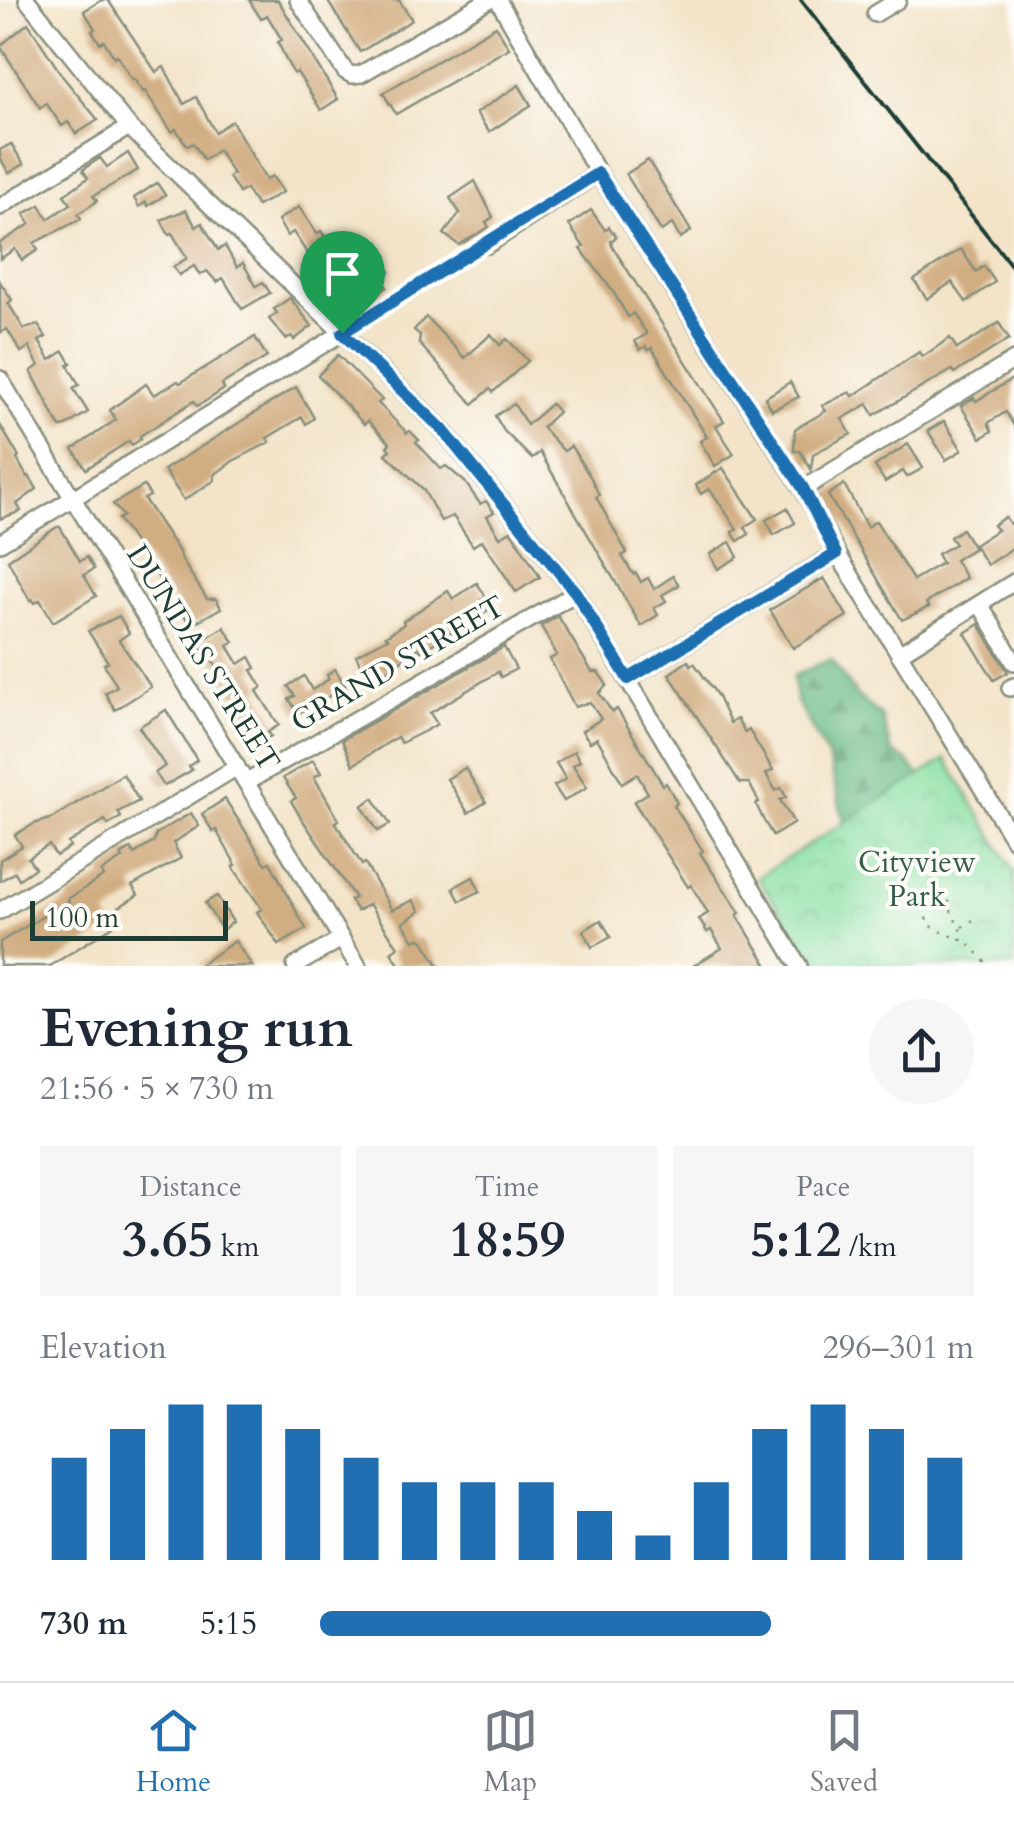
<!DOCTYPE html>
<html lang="en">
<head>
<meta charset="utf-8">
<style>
  body { margin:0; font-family:Cardo,serif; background:#f6f6f7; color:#1f2937; height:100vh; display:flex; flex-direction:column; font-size:38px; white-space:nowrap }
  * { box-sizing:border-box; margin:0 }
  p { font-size:32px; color:#747a83 }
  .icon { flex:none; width:55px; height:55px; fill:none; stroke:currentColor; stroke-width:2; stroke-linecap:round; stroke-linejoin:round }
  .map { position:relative; height:966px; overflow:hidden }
  .sheet { display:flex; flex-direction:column; background:#fff; flex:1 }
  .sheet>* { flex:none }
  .scale { position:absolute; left:30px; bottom:25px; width:198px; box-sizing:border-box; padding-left:10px; border:5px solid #1f3d34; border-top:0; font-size:28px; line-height:35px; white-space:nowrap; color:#1f3d34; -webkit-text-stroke:8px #fdfcf7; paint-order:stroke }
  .pin { position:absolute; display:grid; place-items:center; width:85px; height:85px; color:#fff; margin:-102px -42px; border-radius:50% 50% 50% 0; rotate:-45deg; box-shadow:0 0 10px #0007 }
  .pin .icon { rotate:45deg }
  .round { display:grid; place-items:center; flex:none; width:105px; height:105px; border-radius:52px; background:#f6f6f7 }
  .headline { display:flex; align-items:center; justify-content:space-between; height:170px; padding:0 40px }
  h1 { font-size:55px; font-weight:700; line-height:75px }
  .figures { display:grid; grid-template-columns:repeat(3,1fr); gap:15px; height:170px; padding:10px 40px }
  .figures div { display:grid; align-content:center; border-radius:0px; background:#f6f6f7; text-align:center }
  .figures b { font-size:50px; font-weight:700 }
  .figures small { font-size:28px; font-weight:400 }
  .figures p { font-size:28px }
  .chart { height:280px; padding:20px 40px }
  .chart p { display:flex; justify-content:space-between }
  .chart svg { width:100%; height:180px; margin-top:10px; stroke:#1f6fb2; stroke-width:6 }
  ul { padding:0 40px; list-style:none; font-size:32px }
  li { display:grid; grid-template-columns:160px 120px 1fr; align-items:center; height:75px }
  li i { height:25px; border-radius:12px; background:#1f6fb2 }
  .dock { display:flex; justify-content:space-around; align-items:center; height:140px; border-top:2px solid #e0e1e3; background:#fff; font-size:28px; color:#747a83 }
  .dock a { display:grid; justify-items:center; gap:5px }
  .dock .selected { color:#1f6fb2 }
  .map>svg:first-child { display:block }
  .forest { fill:url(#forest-firs); stroke:#477e5e; stroke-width:2.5 }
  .park { fill:url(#park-crowns); stroke:#548e6c; stroke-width:2.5 }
  .building { fill:#d1ad82 }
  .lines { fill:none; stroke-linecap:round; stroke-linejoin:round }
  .minor-casing { stroke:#89907e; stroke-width:20 }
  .path { stroke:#89907e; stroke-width:2.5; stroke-dasharray:2.5 8; stroke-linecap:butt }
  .minor { stroke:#fff; stroke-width:15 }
  .rail { stroke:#1f3d34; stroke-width:4 }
  .route-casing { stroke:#fff; stroke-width:20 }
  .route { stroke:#1f6fb2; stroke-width:12 }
  .labels { text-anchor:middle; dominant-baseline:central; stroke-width:8; stroke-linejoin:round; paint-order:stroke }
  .street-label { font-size:30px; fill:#1f3d34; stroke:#fdfcf7 }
  .park-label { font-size:30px; fill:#345e4a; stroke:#fdfcf7 }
</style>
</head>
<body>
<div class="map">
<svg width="1014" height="966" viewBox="0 0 1014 966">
  <defs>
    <pattern id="forest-firs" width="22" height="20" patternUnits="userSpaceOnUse" patternTransform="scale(2.5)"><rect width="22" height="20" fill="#6fbe89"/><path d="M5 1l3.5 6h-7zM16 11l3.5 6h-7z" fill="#5b9c71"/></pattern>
    <pattern id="park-crowns" width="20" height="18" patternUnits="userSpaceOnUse" patternTransform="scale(2.5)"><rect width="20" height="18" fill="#8ae0a3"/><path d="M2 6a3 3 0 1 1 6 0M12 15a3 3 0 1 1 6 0" fill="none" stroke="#77c18d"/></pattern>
  </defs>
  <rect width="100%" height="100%" fill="#fdfcf7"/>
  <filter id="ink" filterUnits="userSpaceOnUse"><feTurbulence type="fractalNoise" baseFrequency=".01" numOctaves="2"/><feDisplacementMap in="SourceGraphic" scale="20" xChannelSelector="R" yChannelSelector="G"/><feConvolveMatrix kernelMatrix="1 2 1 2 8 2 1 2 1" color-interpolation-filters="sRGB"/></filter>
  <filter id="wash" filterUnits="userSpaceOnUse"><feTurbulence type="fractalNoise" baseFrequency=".0048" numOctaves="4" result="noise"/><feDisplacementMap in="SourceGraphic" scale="40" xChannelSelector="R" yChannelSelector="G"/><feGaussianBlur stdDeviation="2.25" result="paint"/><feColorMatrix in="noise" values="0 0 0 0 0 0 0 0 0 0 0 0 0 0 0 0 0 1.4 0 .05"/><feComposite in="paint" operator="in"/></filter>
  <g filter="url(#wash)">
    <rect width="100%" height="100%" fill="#f3e4c9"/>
    <path class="forest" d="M831,659L857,696L882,717L891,751L907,761L946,807L847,834L828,757L796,700L793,676Z"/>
    <path class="park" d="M946,759L1014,871V966H818L757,877Z"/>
    <g id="blocks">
      <g class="building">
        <path d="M102,0H108L156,72L164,67L184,104L196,97L215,132L232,121L266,180L272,176L283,192L257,206L246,189L239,193L229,177L233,174L218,150L204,160L193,143L187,146L176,129L172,132L145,91L143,92L134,79L132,80L117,55L114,57L104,41L100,43L92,31L95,29L84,11Z"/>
        <path d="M249,0H278L338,99L321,110L297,72L294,74L287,62L278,42L282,40L267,15L261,19Z"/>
        <path d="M327,0H399L412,20L360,52Z"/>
        <path d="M28,23L63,77L98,120L76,134L68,122L62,126L46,103L40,108L0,46Z"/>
        <path d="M496,26L509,48L396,114L383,93Z"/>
        <path d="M519,85L531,105L489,132L476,113Z"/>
        <path d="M11,144L24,164L9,173L0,158V150Z"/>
        <path d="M128,153L138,170L93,196L97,201L78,214L81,219L34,243L38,250L22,260L15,249L0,259V243L30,224L24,214L40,205L48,219L71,204L64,195L88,178L83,170L88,166L100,158L107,167Z"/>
        <path d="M648,160L691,231L680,238L672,224L661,231L626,174Z"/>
        <path d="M475,181L493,217L486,222L489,227L459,245L444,234L460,213L450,198Z"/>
        <path d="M157,183L165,195L148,206L146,202L139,207L134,198Z"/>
        <path d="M299,207L317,234L321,231L334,250L351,245L359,258L363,256L370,267L382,259L390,272L381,278L387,287L358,305L330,272L326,274L315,256L311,259L293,232L287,236L278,220Z"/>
        <path d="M186,210L196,227L202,223L218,250L225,246L237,267L243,263L256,286L263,282L270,293L242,309L223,278L217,282L207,271L200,275L194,266L179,275L173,267L187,258L172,233L169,235L161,220Z"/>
        <path d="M591,210L605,230L609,227L616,237L611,241L612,246L724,421L716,426L734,454L715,466L700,441L707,437L652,348L648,350L646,346L640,350L635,341L647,334L633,313L628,317L612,290L581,249L584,247L569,225Z"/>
        <path d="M961,249L976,272L984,266L995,282L966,302L952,282L927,299L914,280Z"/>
        <path d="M0,282L12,300L8,303L24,329L38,325L46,337L39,341L50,360L64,351L71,363L68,365L79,385L73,388L88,412L66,426L60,427L31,371L39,366L29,347L21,352L7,329L0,333Z"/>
        <path d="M290,298L312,326L294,340L292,336L286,339L269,319L277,313L274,309Z"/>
        <path d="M426,317L465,358L491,334L500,345L507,339L528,361L493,392L490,389L473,404L419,343L420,335L414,330Z"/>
        <path d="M999,323L1009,339L955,373L952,370L874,415L868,404L842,419L851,434L813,454L811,469L800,451H794L795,429L826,411L822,406L850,392L853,396L919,352L922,357L950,338L957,349Z"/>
        <path d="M255,337L267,357L222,384L224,389L209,399L197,406L194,401L140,436L141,439L132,445L129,441L86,469L73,449L116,420L110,410L146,384L154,395L178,381L180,383Z"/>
        <path d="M338,355L382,400L378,403L407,433L410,431L419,440L416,442L441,469L446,466L465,482L480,504L486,501L494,512L487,516L500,537L511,531L540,577L516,592L482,540L473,546L453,516L441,521L423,489L386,454L390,450L387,446L390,443L368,421L364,424L318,375Z"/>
        <path d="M1014,378V426L1006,412L988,423L992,431L981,438L961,406L974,398L976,401Z"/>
        <path d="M790,382L799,397L772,410L765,398Z"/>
        <path d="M296,387L314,418L306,424L302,417L267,438L270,442L233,461L214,475L215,480L184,500L164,470Z"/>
        <path d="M514,404L527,425L551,404L558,412L542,427L564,451L571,446L591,478L599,495L596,497L627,553L622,556L633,574L636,573L641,582L648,578L654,589L673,576L679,585L662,595L666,601L654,608L658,615L641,626L540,452L532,459L504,431L495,416Z"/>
        <path d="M944,421L962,450L946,460L928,431Z"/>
        <path d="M0,425L19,457L17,459L27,477L29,476L37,489L17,504L21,511L0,519Z"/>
        <path d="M908,444L923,468L907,477L903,471L885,482L875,466Z"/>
        <path d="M723,468L757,519L745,527L749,534L738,541L732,532L737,529L714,495L709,489L701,494L696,485Z"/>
        <path d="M844,484L867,527L876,521L913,580L942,563L937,554L955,544L950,537L962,529L974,548L955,560L966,578L926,603L929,607L902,620L828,495Z"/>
        <path d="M144,486L150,496L144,499L178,550L183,562L207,599H216L221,608L191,625L118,519L123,516L113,504Z"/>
        <path d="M787,508L795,523L774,535L766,520Z"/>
        <path d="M1005,517L1010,524L1014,523V547L987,565L974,545L997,530L993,525Z"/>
        <path d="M57,527H60L80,561L87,557L94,569L84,575L96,596L53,622L40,600L35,603L32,599L30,601L8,560Z"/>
        <path d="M730,542L738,557L718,569L710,554Z"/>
        <path d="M824,578L847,616L793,648L770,610Z"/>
        <path d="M477,583L486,597L481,600L488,610L421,651L419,648L384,673L382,669L367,678L356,655L388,638L386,636L404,624L403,621L448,591L453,599Z"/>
        <path d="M119,616L129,633L119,640L151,687L115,710L105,693L117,686L104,664L108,662L88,631Z"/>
        <path d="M558,616L592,672H598L607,685L599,693L612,712L617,709L663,785L666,783L677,803L674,806L703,851L700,853L740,913L737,915L768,966H693L722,948L711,930L707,932L699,919L708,913L691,885L688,887L634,802L648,793L637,774L622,783L597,738L590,742L582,731L601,719L590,702L575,707L550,659L557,655L541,626Z"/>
        <path d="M979,624L1008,672L994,680L965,633Z"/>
        <path d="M224,627L234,642L228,646L239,664L250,657L256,668L252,670L262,687L257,691L279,725L268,732L271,736L261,742L211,657L208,659L198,643Z"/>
        <path d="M504,647L516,669L501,677L498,672L430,713L437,724L427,730L401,743L397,737L353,765L342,740Z"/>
        <path d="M688,661L691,665L694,663L717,695L730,723L737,719L745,733L749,730L773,770L766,774L776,791L781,788L786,797L780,800L794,823L773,836L764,821L756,804L759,802L749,783H740L669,674Z"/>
        <path d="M335,669L346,687L298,713L289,699L295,696L288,686L304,676L312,690L329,679L327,675Z"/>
        <path d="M166,710L197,760L189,766L192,770L164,786L155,773L165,766L139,727Z"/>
        <path d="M574,751L580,761L573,765L587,787L564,801L554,786L566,779L556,763Z"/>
        <path d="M313,760L321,773L314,777L339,820L335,822L362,865L365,863L392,910L413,900L420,911L403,923L414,940L419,938L423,941L439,966H400L391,952L398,947L369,904L357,911L350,900L355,898L300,816L291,801L296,798L283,778Z"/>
        <path d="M465,768L486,802L468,813L447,779Z"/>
        <path d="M123,774L139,801L118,812L121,817L108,825L105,820L68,843L70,847L56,856L49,845L28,858L35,868L19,879L15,872L0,881V860L22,846L15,835L34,824L53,818Z"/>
        <path d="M373,798L390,824L378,831L362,806Z"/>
        <path d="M225,799L266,864L270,862L306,929L279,945L257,912L262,909L233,867L236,865L216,830L213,832L202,814Z"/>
        <path d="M191,813L199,826L173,843L181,858L132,886L138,895L107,915L113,926L50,966H0V942L69,901L68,899L104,876L101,872L123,858L121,855L131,849L134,854L154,842L156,834Z"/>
        <path d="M473,877L480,891L460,901L453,888Z"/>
        <path d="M217,896L233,922L222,930L205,903Z"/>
        <path d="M601,920L611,937L592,947L583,931Z"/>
        <path d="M235,941L252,966H198Z"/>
      </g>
    </g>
  </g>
  <g filter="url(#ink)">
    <use href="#blocks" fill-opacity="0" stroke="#89907e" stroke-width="2.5"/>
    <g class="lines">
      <g class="minor-casing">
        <g id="minor">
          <path d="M27,0L129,127L442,429L576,593L799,966"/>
          <path d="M298,0L345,71L352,75L361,74L488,0"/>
          <path d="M498,0L598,173L803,489L837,553L1014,840"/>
          <path d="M875,14L898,0"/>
          <path d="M0,207L129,127"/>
          <path d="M487,245L598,173"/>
          <path d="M0,379L358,966"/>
          <path d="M803,489L1014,360"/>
          <path d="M0,543L342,333"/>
          <path d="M980,604L1014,662"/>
          <path d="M899,654L1014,582"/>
          <path d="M628,679L837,553"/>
          <path d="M1010,688L1014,686"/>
          <path d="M247,782L576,593"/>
          <path d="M0,911L237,767"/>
          <path d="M295,966L341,939"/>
        </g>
      </g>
      <g class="path">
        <path d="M356,324L473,253"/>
        <path d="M962,927L975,919"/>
        <path d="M960,940L963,932L951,913L952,906L946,898L932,897C911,930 947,931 965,942C975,947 981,959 990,966"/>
      </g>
      <use href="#minor" class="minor"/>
      <path class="rail" d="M801,0L1014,269"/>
    </g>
  </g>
  <g class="lines" filter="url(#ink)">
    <g class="route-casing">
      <path id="route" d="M598,173L803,488L836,554L628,679L576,593L442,429L342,333Z"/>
    </g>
    <use href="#route" class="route"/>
  </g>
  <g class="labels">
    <g class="street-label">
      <text transform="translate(203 658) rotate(58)">DUNDAS STREET</text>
      <text transform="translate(398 664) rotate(-30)">GRAND STREET</text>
    </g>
    <g class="park-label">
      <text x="917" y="862">Cityview<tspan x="917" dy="34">Park</tspan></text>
    </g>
  </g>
</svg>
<div class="scale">100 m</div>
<div class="pin" style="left:342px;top:333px;background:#1e9e55"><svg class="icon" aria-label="arrive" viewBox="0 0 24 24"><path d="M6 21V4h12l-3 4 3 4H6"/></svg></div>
</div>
<section class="sheet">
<div class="headline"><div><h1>Evening run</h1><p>21:56 · 5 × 730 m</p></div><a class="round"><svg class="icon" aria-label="share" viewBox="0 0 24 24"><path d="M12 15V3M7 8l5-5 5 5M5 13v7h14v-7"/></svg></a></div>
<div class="figures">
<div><p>Distance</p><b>3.65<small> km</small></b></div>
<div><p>Time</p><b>18:59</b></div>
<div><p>Pace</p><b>5:12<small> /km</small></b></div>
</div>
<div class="chart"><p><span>Elevation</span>296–301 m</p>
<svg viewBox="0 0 160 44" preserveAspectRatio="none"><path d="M5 44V19M15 44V12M25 44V6M35 44V6M45 44V12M55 44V19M65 44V25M75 44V25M85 44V25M95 44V32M105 44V38M115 44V25M125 44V12M135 44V6M145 44V12M155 44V19"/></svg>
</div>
<ul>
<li><b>730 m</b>5:15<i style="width:69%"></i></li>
</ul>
</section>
<nav class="dock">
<a class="selected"><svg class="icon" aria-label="home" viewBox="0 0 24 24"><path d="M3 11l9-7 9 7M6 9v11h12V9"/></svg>Home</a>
<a><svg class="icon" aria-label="map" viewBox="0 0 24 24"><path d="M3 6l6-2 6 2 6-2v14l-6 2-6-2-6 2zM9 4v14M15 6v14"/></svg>Map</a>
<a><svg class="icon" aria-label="saved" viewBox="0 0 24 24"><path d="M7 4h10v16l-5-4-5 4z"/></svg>Saved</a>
</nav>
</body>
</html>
